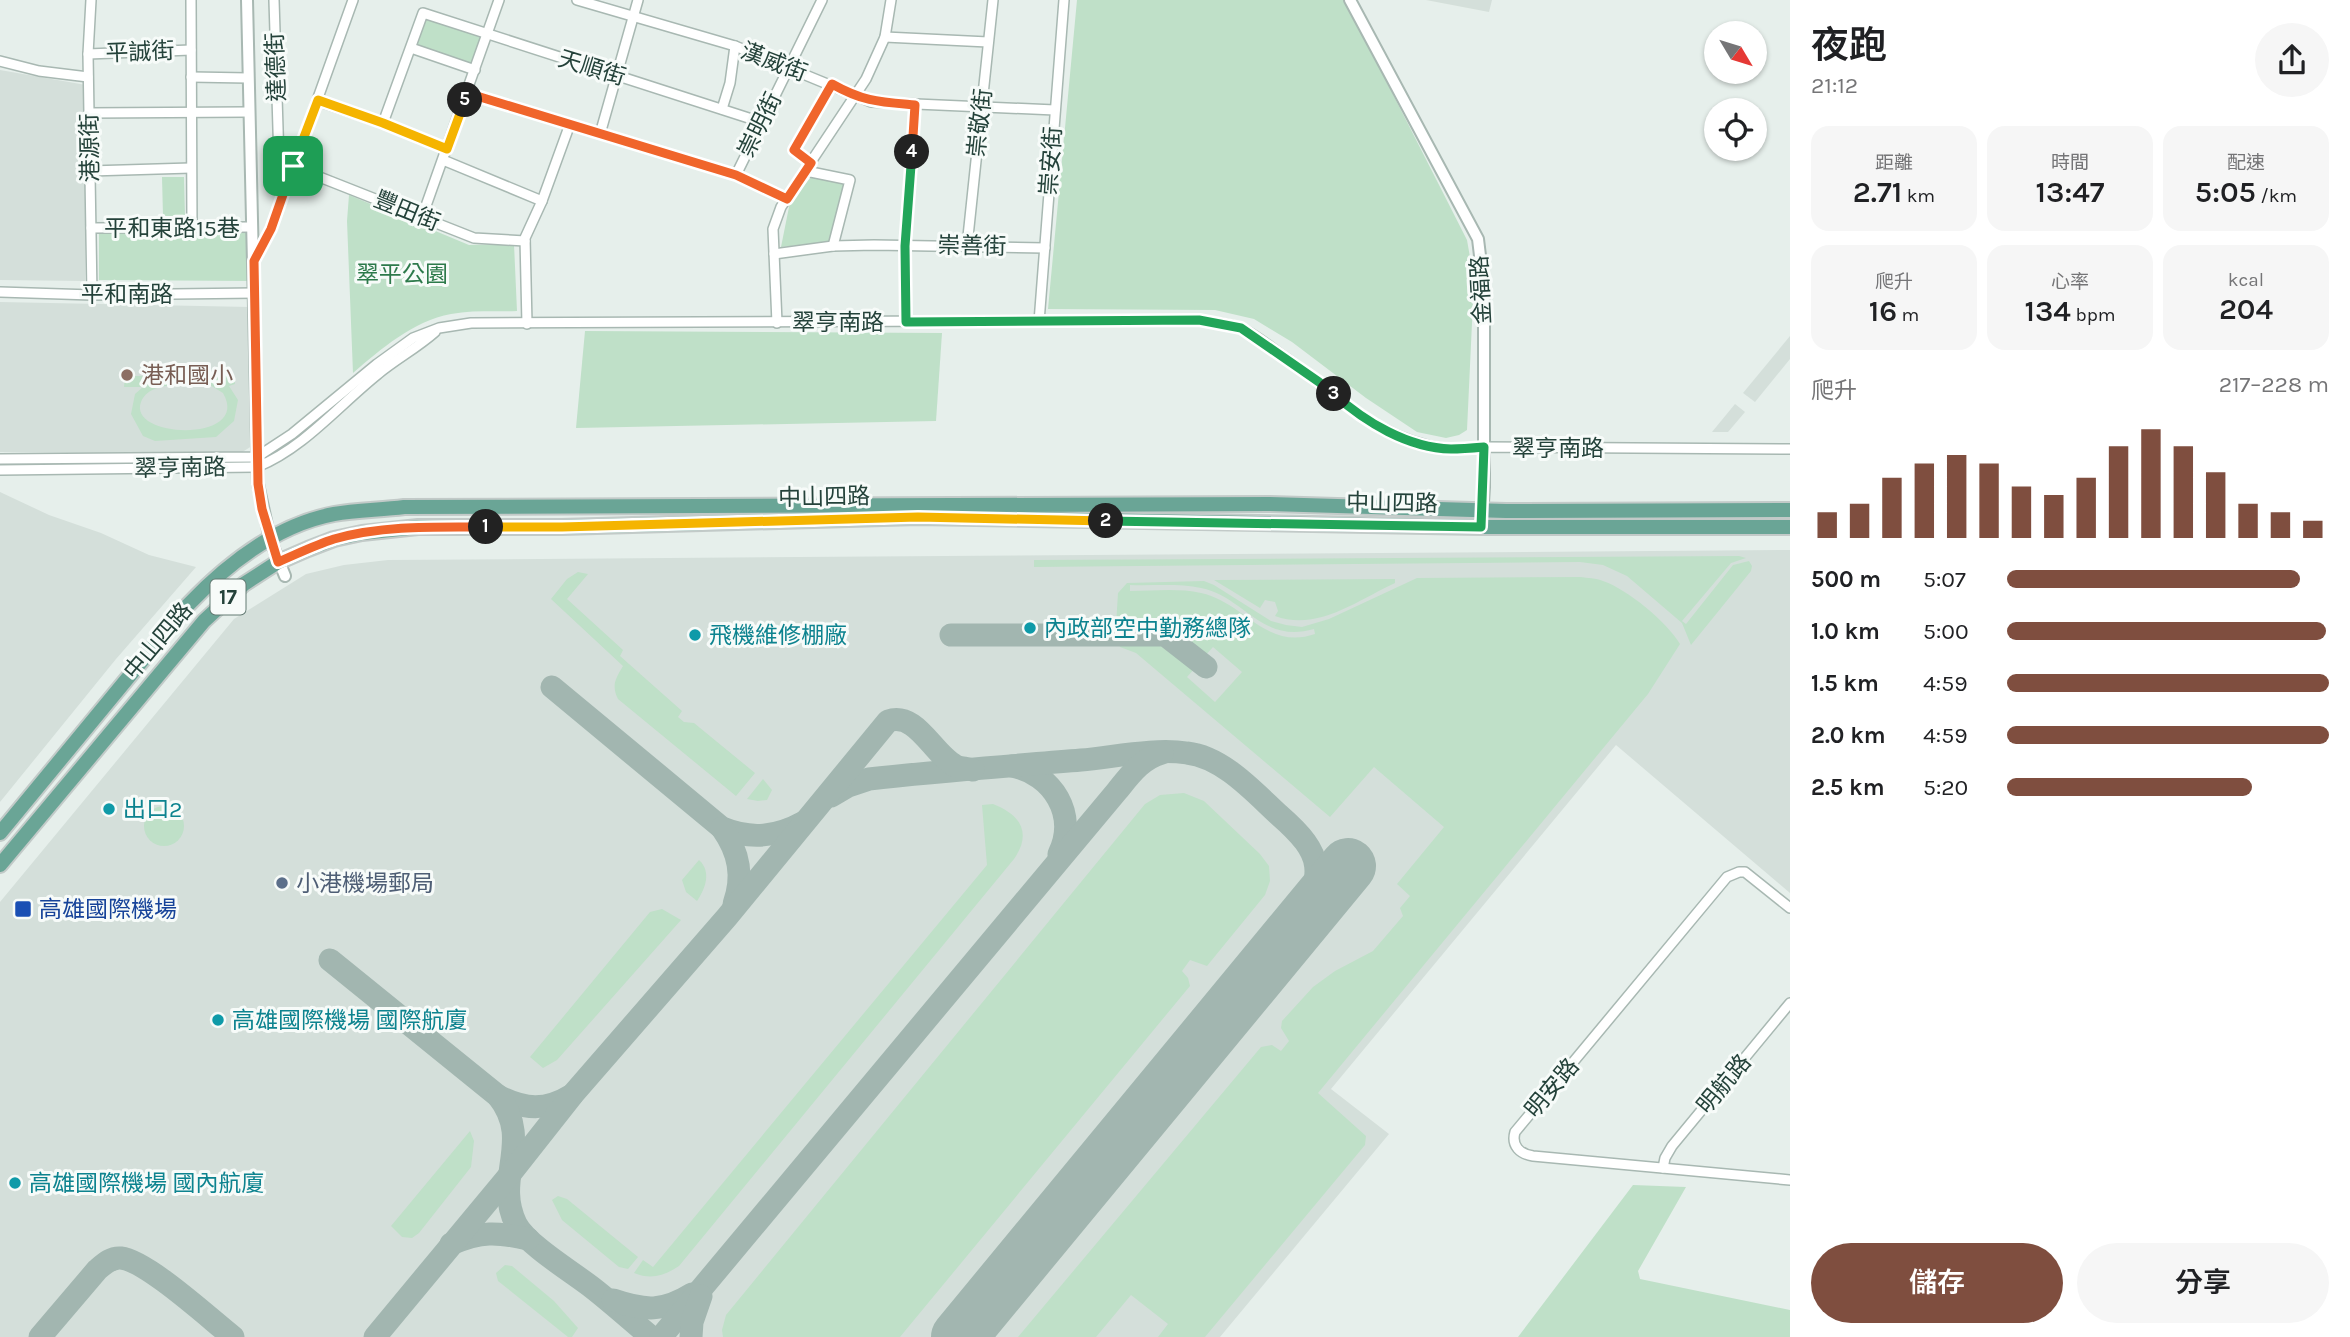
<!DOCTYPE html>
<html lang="zh-TW">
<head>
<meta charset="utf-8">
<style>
  body { margin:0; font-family:Karla,"Noto Sans TC",sans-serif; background:#f6f6f6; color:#202124; height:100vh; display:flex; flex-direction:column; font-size:26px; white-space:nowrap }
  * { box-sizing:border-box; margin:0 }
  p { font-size:23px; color:#757577 }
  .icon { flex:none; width:38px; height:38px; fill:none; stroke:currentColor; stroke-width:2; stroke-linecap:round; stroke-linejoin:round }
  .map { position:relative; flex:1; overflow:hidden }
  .sheet { display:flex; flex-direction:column; background:#fff; width:560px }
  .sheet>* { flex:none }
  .needle { width:46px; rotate:128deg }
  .fabs { position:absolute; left:1704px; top:21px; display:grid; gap:14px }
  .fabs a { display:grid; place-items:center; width:63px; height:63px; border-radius:50%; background:#fff; box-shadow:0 2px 5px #0004; font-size:35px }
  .pin { position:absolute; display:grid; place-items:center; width:60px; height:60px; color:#fff; margin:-30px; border-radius:14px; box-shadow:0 4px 10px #0006 }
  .km { position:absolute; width:35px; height:35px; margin:-18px; border-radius:50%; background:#222; color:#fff; font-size:19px; line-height:35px; text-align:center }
  .round { display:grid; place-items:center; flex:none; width:74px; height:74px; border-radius:37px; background:#f6f6f6 }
  .overview { display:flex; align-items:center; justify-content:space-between; height:119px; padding:0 21px }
  h1 { font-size:38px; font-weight:600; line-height:52px }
  .metrics { display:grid; grid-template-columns:repeat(3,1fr); gap:10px; height:119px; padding:7px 21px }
  .metrics div { display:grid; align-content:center; border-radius:18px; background:#f6f6f6; text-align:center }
  .metrics b { font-size:30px; font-weight:600 }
  .metrics small { font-size:19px; font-weight:400 }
  .metrics p { font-size:19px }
  .chart { height:196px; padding:14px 21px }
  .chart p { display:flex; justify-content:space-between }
  .chart svg { width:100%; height:126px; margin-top:7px; stroke:#7f4e3f; stroke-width:6 }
  .button { display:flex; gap:14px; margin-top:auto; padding:14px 21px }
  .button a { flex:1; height:80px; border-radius:42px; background:#7f4e3f; color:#fff; font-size:28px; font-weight:600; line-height:80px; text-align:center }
  .button a+a { background:#f6f6f6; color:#202124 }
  ul { padding:0 21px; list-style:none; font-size:23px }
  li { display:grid; grid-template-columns:112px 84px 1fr; align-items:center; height:52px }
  li i { height:18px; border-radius:9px; background:#7f4e3f }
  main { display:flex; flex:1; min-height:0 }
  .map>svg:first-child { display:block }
  .built { fill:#d4dfda }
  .green { fill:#bfe0c8; fill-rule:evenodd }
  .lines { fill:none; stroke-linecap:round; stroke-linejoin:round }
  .taxiway { stroke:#a2b6b0; stroke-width:23 }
  .runway { stroke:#a2b6b0; stroke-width:56 }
  .minor-casing { stroke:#a8b8b2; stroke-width:12 }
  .tertiary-casing { stroke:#a8b8b2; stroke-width:14 }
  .primary-casing { stroke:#c2cac8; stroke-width:18 }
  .minor { stroke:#fff; stroke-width:9 }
  .tertiary { stroke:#fff; stroke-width:10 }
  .primary { stroke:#6aa596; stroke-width:14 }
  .split-1-casing { stroke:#fff; stroke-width:14 }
  .split-2-casing { stroke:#fff; stroke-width:14 }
  .split-3-casing { stroke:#fff; stroke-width:14 }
  .split-4-casing { stroke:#fff; stroke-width:14 }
  .split-5-casing { stroke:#fff; stroke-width:14 }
  .split-6-casing { stroke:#fff; stroke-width:14 }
  .split-1 { stroke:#f0652b; stroke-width:9 }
  .split-2 { stroke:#f5b400; stroke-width:9 }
  .split-3 { stroke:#22a559; stroke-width:9 }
  .split-4 { stroke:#22a559; stroke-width:9 }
  .split-5 { stroke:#f0652b; stroke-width:9 }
  .split-6 { stroke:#f5b400; stroke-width:9 }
  .education-dot { fill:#8d6e63; stroke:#f7fbf9; stroke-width:2.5 }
  .culture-dot { fill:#0f9aa8; stroke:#f7fbf9; stroke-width:2.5 }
  .service-dot { fill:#5c6f8a; stroke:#f7fbf9; stroke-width:2.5 }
  .transit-dot { fill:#1a4fb4; stroke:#f7fbf9; stroke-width:2.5 }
  .labels { text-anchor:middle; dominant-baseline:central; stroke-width:6; stroke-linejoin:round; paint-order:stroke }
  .shield { fill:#f7fbf9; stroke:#637a73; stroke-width:2 }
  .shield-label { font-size:21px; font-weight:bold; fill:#24423a }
  .street-label { font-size:23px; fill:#24423a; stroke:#f7fbf9 }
  .park-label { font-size:23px; fill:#2d7a4b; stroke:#f7fbf9 }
  .education-label { font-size:23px; fill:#785e54; stroke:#f7fbf9; text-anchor:start }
  .culture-label { font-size:23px; fill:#0d838f; stroke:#f7fbf9; text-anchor:start }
  .service-label { font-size:23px; fill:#4e5e75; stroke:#f7fbf9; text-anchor:start }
  .transit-label { font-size:23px; fill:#164399; stroke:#f7fbf9; text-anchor:start }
</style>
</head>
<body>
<main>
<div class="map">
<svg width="1790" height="1337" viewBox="0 0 1790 1337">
  <rect width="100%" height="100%" fill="#e6efeb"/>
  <g class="built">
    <path d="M1426,0H1492L1489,12Z"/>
    <path d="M0,70L86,85L85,281L0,280Z"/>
    <path d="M0,302L250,307L257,443L239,454L0,452Z"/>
    <path d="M1790,336V359L1755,402L1743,393Z"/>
    <path d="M1735,404L1745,412L1728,432H1712Z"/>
    <path d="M0,492L49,515L101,533L149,555L196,567L116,659L0,802Z"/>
    <path d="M1790,550V893L1616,745L1331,1089L1389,1134L1220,1337H0V902L234,619L306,574L344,565L388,560Z"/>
  </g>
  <g class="green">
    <path d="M1077,0H1345L1467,240L1474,280L1467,430L1459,435L1446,438L1417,432L1366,398L1292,342L1254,319L1215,310L1048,309Z"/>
    <path d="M425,16L482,35L471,66L415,47Z"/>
    <path d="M812,176L846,183L829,242L781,247L790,202Z"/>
    <path d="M162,177H184L185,216H163Z"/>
    <path d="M349,195L469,245L514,244L517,311C495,312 472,310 451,314C413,321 381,349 353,373L347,221Z"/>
    <path d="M248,230L249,281L99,280V231Z"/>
    <path d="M585,331L942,333L936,421L576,428Z"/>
    <path d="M125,376H234L235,384L229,386L238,400L234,421L216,437L155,441L143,436L131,414L135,394L143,387H124ZM210,385L223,393C252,443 127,439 141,402C150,379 190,386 210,385Z"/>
    <path d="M1739,556L1746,558L1731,563L1682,621L1686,624L1733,565L1749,561L1752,566L1751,571L1691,645L1682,623L1627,576L1603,565L1580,562L1034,567V560Z"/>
    <path d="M578,572L588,574L567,599L623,650L620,656L682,711L678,717L684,722L694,723L755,773L736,796L618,699C611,685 616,678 623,666L551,599L567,579Z"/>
    <path d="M1580,577C1588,578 1596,578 1603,581C1627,589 1667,622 1680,644L1648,694L1318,1093L1366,1136L1365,1145L1205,1337H1158L1168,1324L1131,1295L1096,1337H1018L1261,1047L1272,1045L1281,1051L1289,1041L1281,1028L1282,1021L1313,987L1335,971L1373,951L1403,916L1400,908L1410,896L1397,884L1444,827L1374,767L1330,817L1136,653L1120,647L1118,641H1164L1196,667L1187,677L1215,702L1242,672L1213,647L1204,657L1168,630L1118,629L1116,625L1118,593L1127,583L1204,581L1214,585L1271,621L1286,625L1302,627L1329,619L1417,578ZM1130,585C1153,586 1179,583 1201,588C1245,597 1261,644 1314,629L1315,634C1266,651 1244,602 1201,593C1179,588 1153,591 1130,591Z"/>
    <path d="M1395,579V583C1358,600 1317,632 1275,616L1278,611L1275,602L1265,600L1260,608L1214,580Z"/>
    <path d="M763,779L772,790L767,800L758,801L747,799Z"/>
    <path d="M1184,793L1204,801L1260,854L1269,866L1270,881L1265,895L1207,966L1190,960L1182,971L1188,978L1190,986L900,1337H723L722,1330L726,1315L1145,804L1160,795Z"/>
    <path d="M993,804C1021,815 1032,833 1014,859L679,1266C664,1276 651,1280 634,1273L643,1260L653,1267L987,865L982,805Z"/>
    <circle cx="164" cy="826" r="20"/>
    <path d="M699,860C712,872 705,889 697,901L686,892L682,880Z"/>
    <path d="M662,909L681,920L557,1060L543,1068L530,1057L650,912Z"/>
    <path d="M470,1131L474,1141L471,1167L419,1233L412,1238L402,1237L391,1226Z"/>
    <path d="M1633,1185L1686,1187L1638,1271L1640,1279L1790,1310V1337H1518Z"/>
    <path d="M558,1196L567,1199L638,1257L628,1269L619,1267L562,1220L552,1200Z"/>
    <path d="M505,1265L512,1266L554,1301L578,1328L572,1337H568L498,1281L496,1273Z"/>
  </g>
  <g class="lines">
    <g class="taxiway">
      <path d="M951,635H1165L1206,667"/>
      <path d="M552,687L722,828C751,840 777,837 804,822"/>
      <path d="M1012,766C1053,774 1078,815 1059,854"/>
      <path d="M831,796L848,786L869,779C939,771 1010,766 1081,760C1114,757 1155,748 1187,753C1223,757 1254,792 1279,815C1326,856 1323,872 1299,926"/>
      <path d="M722,828C739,852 744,876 734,904"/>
      <path d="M330,960L498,1096C525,1110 546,1111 572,1095"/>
      <path d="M498,1096C534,1141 493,1177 516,1224C527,1245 574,1273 594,1289C613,1304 632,1321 651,1337"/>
      <path d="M451,1244C481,1231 497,1232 528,1239"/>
      <path d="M613,1300C645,1311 663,1312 692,1294"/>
      <path d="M40,1337L97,1270C104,1264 111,1257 121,1258C147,1261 209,1318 233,1337"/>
      <path d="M375,1337L507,1178L574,1093L727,917L888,721C917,711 933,755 956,766C960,768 967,768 973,770"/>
      <path d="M661,1337L1117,791C1130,775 1141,759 1162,753"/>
      <path d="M691,1337L692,1322L701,1296"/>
    </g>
    <path class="runway" d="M959,1337L1348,866"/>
    <g class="minor-casing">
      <g id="minor">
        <path d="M91,0L88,54L92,295"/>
        <path d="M191,0L192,228"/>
        <path d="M274,0L279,161L474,238L525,241"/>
        <path d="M577,0L735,46L871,102L1055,110"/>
        <path d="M885,37L988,42"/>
        <path d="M411,48L475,70"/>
        <path d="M88,54L191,50"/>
        <path d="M0,61L39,71L88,77"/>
        <path d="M191,77L248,78"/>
        <path d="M467,93L736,175L787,199"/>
        <path d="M318,101L383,123L447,149"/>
        <path d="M722,109L730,83L735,46"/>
        <path d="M89,113L248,112"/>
        <path d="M383,123L423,13L761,122"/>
        <path d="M600,134L638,0"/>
        <path d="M443,160L542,201"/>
        <path d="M811,163L794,150L832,84"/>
        <path d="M90,171L191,168"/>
        <path d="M806,171L850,180L833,246"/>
        <path d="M736,175L822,0"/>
        <path d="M422,217L499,0"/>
        <path d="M91,228L252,227"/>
        <path d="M967,246L993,0"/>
        <path d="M774,254L833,246L874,245L1045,248"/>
        <path d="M254,261L271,229L353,0"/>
        <path d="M0,292L92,295L255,293"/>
        <path d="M906,322L905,246L915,105"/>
        <path d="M1039,322L1064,0"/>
        <path d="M777,323L773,229L781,207L866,79L885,37L891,0"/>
        <path d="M527,324L525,238L542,201L570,124"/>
        <path d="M0,459L257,457L292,434L377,364L413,338L439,328L471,323L1199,320C1212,323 1229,323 1241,328C1257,335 1272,349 1286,358C1341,397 1375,439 1447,449C1459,450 1472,448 1484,447L1790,449"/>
        <path d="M0,470L257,467C304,448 339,405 378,374C396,359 417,348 435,332"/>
        <path d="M1790,908L1745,872H1739L1727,877L1515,1132C1511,1146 1520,1154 1533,1156L1790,1180"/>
        <path d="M1663,1168L1665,1158L1672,1146L1790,1003"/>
      </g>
    </g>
    <g class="tertiary-casing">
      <g id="tertiary">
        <path d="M247,0L258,484L270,539L285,576"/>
        <path d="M1350,0L1478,239L1484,289V487L1482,518"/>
      </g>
    </g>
    <g class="primary-casing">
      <g id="primary">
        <path d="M0,833L188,605C227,564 276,525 334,514C357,510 381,510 404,507L1269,504L1506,511L1790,510"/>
        <path d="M0,865L204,621L244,584L278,562L308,549L334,539L362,533L418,527H562L918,517L1481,527H1790"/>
      </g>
    </g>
    <use href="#minor" class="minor"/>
    <use href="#tertiary" class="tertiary"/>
    <use href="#primary" class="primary"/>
  </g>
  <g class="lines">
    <g class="split-1-casing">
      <path id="split-1" d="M293,166L271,229L254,261L258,484L262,509L278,562C297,554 315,545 334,539C383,525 436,527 486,527"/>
    </g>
    <g class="split-2-casing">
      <path id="split-2" d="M486,527H562L918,517L1106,521"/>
    </g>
    <g class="split-3-casing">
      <path id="split-3" d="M1106,521L1481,527L1484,447C1473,448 1462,449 1451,449C1408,448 1365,422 1334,394"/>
    </g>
    <g class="split-4-casing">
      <path id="split-4" d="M912,152L905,246L906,322L1199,320L1241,328L1319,382L1334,394"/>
    </g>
    <g class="split-5-casing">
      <path id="split-5" d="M465,100L467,93L736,175L787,199L811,163L794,150L832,84C864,102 880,102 915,105L912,152"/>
    </g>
    <g class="split-6-casing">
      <path id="split-6" d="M293,166L318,100L383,123L447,149L465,100"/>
    </g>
    <use href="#split-1" class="split-1"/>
    <use href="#split-2" class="split-2"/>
    <use href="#split-3" class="split-3"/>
    <use href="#split-4" class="split-4"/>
    <use href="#split-5" class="split-5"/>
    <use href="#split-6" class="split-6"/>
  </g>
  <circle class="education-dot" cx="127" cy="375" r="7"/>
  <g class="culture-dot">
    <circle cx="1030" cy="628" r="7"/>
    <circle cx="695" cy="635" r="7"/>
    <circle cx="109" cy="809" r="7"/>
    <circle cx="218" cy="1020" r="7"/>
    <circle cx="15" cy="1183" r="7"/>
  </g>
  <circle class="service-dot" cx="282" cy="883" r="7"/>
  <rect class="transit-dot" x="14" y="900" width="18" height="18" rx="3.5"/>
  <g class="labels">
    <rect class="shield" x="210.5" y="579.5" width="35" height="35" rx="5"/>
    <g class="shield-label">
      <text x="228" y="597">17</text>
    </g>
    <g class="street-label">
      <text transform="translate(140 52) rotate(-2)">平誠街</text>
      <text transform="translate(774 62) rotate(21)">漢威街</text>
      <text transform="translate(276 67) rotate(-92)">達德街</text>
      <text transform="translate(592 68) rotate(17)">天順街</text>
      <text transform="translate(980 123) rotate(-84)">崇敬街</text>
      <text transform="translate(760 125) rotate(-64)">崇明街</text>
      <text transform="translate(90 148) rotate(-91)">港源街</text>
      <text transform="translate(1051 161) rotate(-86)">崇安街</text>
      <text transform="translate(407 211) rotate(22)">豐田街</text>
      <text x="172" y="228">平和東路15巷</text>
      <text transform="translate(972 246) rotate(1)">崇善街</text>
      <text transform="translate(1481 290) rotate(-93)">金福路</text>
      <text x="127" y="294">平和南路</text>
      <text x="838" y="322">翠亨南路</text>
      <text x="1558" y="448">翠亨南路</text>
      <text transform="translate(180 468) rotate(-1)">翠亨南路</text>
      <text transform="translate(824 497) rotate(-1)">中山四路</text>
      <text transform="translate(1392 503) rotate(1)">中山四路</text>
      <text transform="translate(158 641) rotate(-50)">中山四路</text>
      <text transform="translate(1724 1084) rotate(-50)">明航路</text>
      <text transform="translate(1552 1088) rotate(-50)">明安路</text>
    </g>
    <g class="park-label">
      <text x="402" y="274">翠平公園</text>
    </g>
    <g class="education-label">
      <text x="141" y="375">港和國小</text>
    </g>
    <g class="culture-label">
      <text x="1044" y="628">內政部空中勤務總隊</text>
      <text x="709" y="635">飛機維修棚廠</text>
      <text x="123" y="809">出口2</text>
      <text x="232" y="1020">高雄國際機場 國際航廈</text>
      <text x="29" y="1183">高雄國際機場 國內航廈</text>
    </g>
    <g class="service-label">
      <text x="296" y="883">小港機場郵局</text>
    </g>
    <g class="transit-label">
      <text x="39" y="909">高雄國際機場</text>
    </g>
  </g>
</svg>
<div class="fabs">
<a><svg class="needle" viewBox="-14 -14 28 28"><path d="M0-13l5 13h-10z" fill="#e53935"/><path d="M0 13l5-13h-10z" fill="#757577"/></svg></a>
<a><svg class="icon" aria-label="locate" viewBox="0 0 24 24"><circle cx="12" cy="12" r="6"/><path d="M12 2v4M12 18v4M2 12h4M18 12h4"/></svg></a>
</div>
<div class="pin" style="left:293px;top:166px;background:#1e9e55"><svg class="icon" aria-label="arrive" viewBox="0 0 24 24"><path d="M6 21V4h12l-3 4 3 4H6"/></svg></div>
<b class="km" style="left:486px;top:527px">1</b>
<b class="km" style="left:1106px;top:521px">2</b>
<b class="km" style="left:1334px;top:394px">3</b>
<b class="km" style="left:912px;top:152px">4</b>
<b class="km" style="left:465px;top:100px">5</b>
</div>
<section class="sheet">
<div class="overview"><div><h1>夜跑</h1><p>21:12</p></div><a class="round"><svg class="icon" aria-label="share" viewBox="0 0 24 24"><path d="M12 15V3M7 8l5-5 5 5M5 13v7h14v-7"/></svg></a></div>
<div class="metrics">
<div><p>距離</p><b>2.71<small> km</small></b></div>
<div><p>時間</p><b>13:47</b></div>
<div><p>配速</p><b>5:05<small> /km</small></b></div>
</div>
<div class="metrics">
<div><p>爬升</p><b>16<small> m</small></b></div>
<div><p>心率</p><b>134<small> bpm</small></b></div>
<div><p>kcal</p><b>204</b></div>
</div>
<div class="chart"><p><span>爬升</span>217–228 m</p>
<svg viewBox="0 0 160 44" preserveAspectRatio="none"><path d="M5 44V35M15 44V32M25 44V23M35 44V18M45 44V15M55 44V18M65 44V26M75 44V29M85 44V23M95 44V12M105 44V6M115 44V12M125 44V21M135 44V32M145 44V35M155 44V38"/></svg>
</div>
<ul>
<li><b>500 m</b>5:07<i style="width:91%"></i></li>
<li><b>1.0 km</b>5:00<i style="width:99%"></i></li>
<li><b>1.5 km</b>4:59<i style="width:100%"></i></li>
<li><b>2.0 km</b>4:59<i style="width:100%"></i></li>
<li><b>2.5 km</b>5:20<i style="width:76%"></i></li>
</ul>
<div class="button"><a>儲存</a><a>分享</a></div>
</section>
</main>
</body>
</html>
